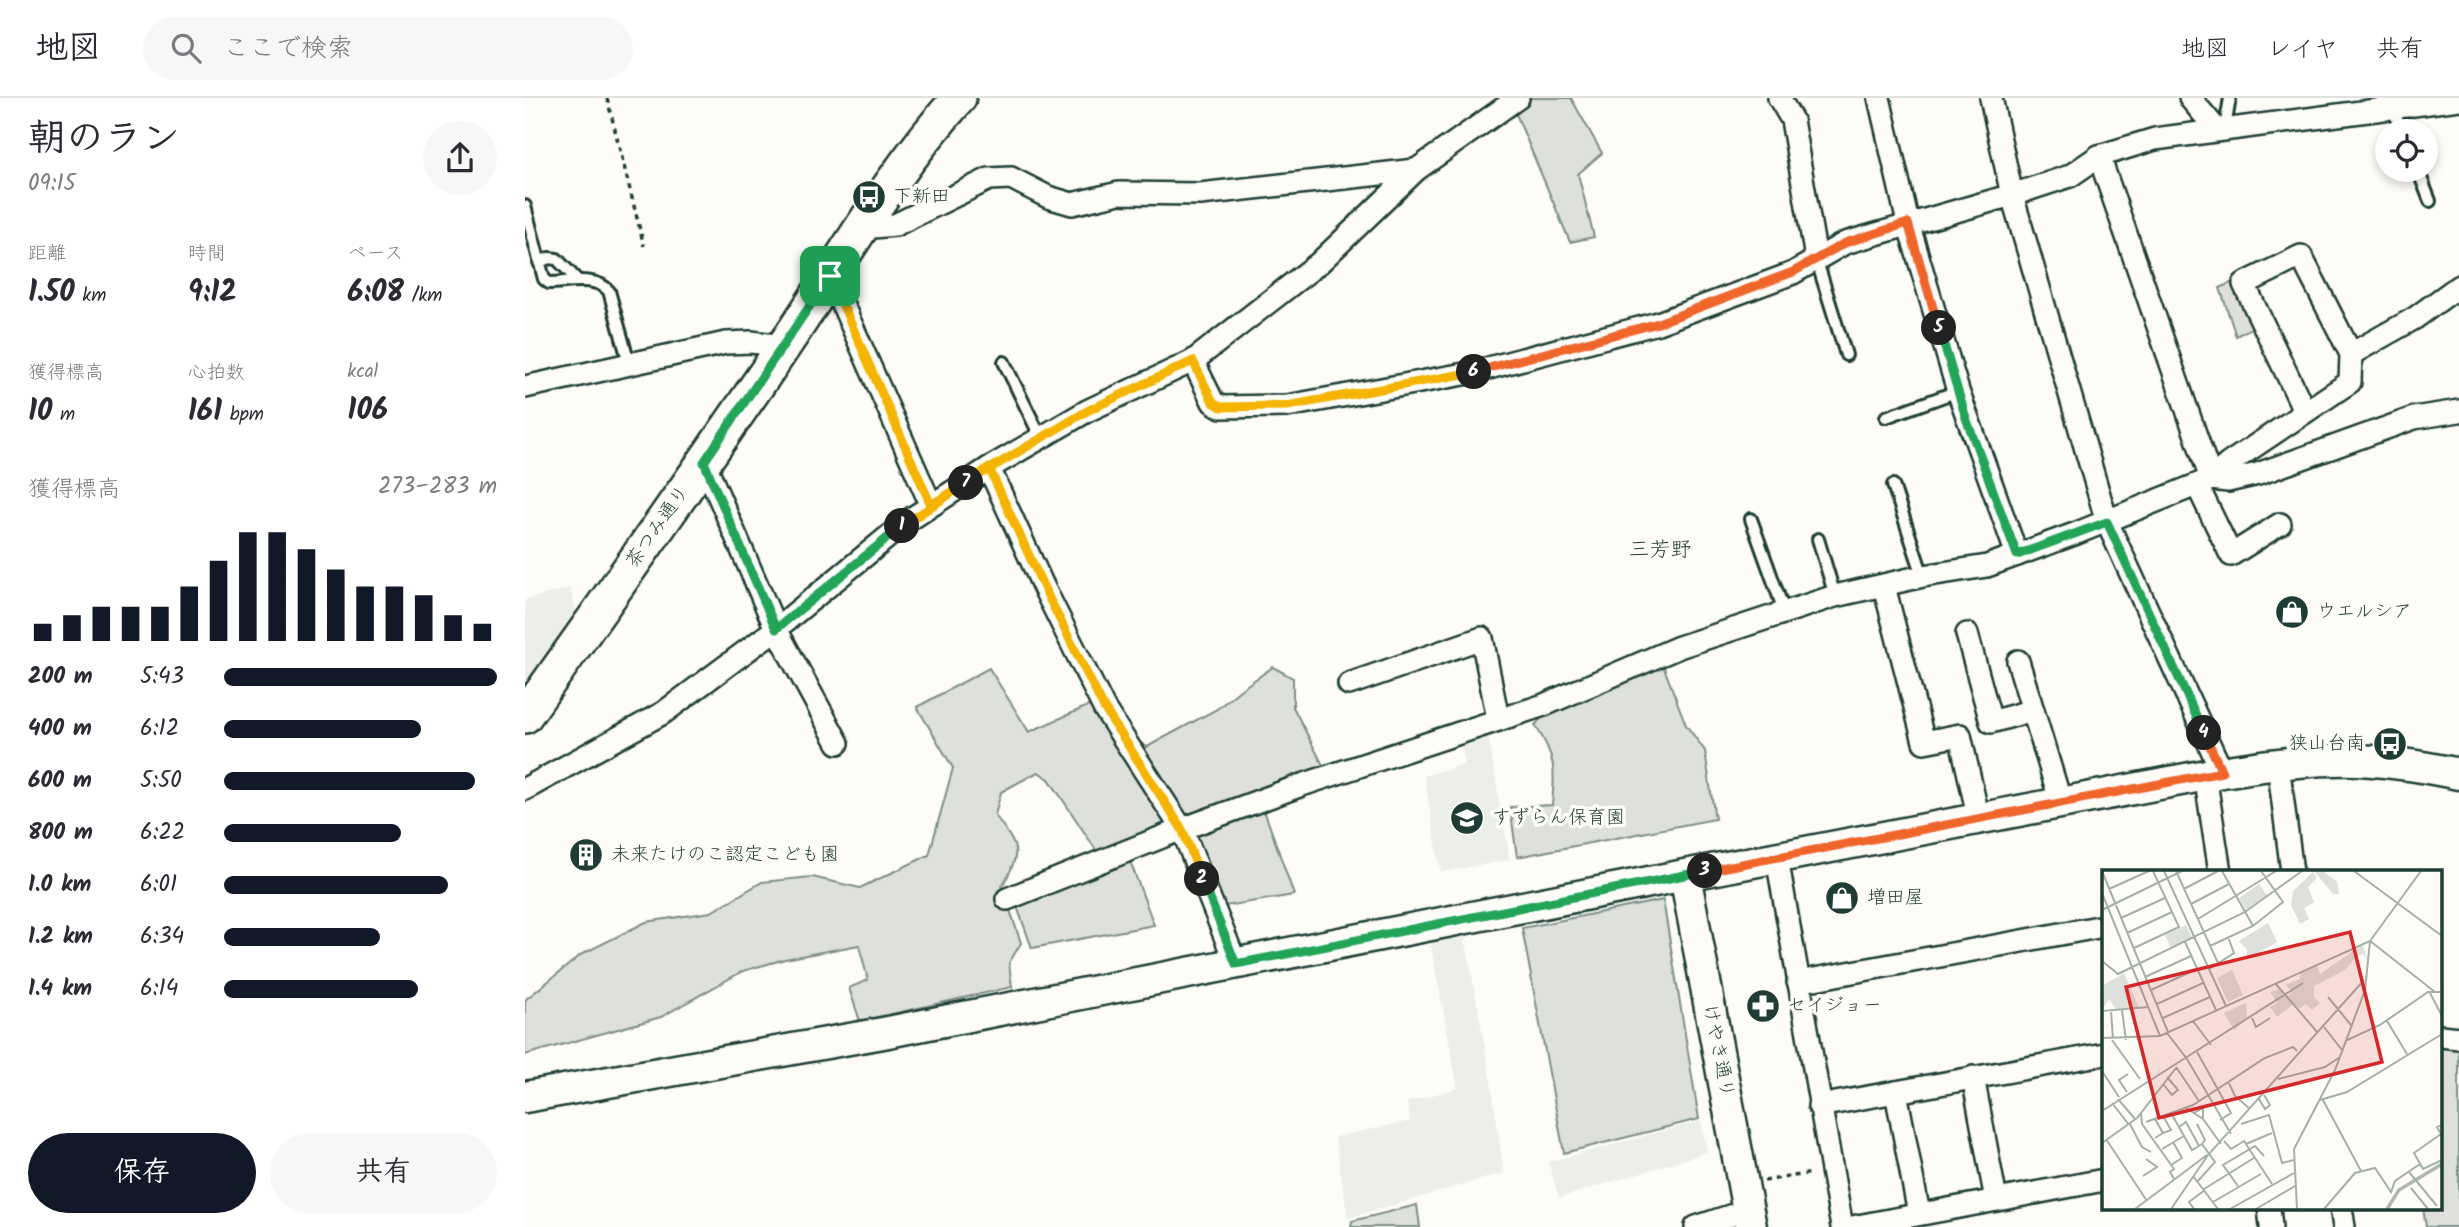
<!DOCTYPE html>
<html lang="ja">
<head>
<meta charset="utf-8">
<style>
  body { margin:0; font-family:Kalam,"Klee One",sans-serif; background:#f7f7f7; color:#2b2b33; height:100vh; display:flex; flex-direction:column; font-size:26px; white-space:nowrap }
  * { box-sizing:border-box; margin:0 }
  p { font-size:23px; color:#7c7c81 }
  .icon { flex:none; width:38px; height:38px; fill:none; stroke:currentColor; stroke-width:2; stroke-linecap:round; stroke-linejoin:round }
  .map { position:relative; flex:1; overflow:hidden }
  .panel { display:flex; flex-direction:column; background:#fff; width:525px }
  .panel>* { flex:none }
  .fabs { position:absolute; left:1850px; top:21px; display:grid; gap:14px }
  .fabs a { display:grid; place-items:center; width:63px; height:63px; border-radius:50%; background:#fff; box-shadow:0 4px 10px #0003; font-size:35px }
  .pin { position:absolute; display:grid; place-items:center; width:60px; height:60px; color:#fff; margin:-30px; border-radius:14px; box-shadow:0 4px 10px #0006 }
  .km { position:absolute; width:35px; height:35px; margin:-18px; border-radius:50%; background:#222; color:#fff; font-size:19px; line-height:35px; text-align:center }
  .round { display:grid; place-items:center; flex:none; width:74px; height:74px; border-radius:37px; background:#f7f7f7 }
  .overview { display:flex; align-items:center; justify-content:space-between; height:119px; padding:0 28px }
  h1 { font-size:38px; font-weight:800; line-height:52px }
  .figures { display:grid; grid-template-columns:repeat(3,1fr); gap:10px; height:119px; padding:7px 28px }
  .figures div { display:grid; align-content:center }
  .figures b { font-size:30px; font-weight:800 }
  .figures small { font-size:19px; font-weight:400 }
  .figures p { font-size:19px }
  .chart { height:196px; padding:14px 28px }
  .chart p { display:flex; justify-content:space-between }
  .chart svg { width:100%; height:126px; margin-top:7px; stroke:#111827; stroke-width:6 }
  .primary-button { display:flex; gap:14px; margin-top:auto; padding:14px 28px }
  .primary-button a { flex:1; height:80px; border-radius:42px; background:#111827; color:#fff; font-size:28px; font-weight:800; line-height:80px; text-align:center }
  .primary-button a+a { background:#f7f7f7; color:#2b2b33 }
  ul { padding:0 28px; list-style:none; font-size:23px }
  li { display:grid; grid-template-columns:112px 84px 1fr; align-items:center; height:52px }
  li i { height:18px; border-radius:9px; background:#111827 }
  header { display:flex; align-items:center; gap:42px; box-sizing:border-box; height:98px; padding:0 35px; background:#fff; border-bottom:2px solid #e1e1e2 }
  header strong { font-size:33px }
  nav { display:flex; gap:38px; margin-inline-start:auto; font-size:24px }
  .search { width:490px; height:63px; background:#f7f7f7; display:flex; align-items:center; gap:18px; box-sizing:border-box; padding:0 24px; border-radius:38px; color:#7c7c81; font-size:26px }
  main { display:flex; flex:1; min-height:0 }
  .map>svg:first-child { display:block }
  .built { fill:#eceee9 }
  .green { fill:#dde0db; stroke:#7e8e88; stroke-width:2 }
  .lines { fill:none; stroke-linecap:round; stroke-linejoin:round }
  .lane-casing { stroke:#1f3d34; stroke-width:16 }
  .street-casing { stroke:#1f3d34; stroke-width:26 }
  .secondary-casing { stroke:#1f3d34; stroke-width:35 }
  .primary-casing { stroke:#1f3d34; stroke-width:38 }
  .path { stroke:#1f3d34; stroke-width:3.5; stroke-dasharray:5 5; stroke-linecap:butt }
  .lane { stroke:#fdfcf7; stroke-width:10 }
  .street { stroke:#fdfcf7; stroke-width:21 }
  .secondary { stroke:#fdfcf7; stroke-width:30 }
  .primary { stroke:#fdfcf7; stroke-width:33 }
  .split-1-casing { stroke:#fff; stroke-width:14 }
  .split-2-casing { stroke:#fff; stroke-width:14 }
  .split-3-casing { stroke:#fff; stroke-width:14 }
  .split-4-casing { stroke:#fff; stroke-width:14 }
  .split-5-casing { stroke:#fff; stroke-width:14 }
  .split-6-casing { stroke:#fff; stroke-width:14 }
  .split-7-casing { stroke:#fff; stroke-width:14 }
  .split-8-casing { stroke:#fff; stroke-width:14 }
  .split-1 { stroke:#22a559; stroke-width:9 }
  .split-2 { stroke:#f5b400; stroke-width:9 }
  .split-3 { stroke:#22a559; stroke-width:9 }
  .split-4 { stroke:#f0652b; stroke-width:9 }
  .split-5 { stroke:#22a559; stroke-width:9 }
  .split-6 { stroke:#f0652b; stroke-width:9 }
  .split-7 { stroke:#f5b400; stroke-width:9 }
  .split-8 { stroke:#f5b400; stroke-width:9 }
  .labels { text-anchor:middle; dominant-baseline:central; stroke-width:7; stroke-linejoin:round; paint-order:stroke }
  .poi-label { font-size:19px; fill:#1f3d34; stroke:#fdfcf7; text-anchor:start }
  .street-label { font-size:19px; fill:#1f3d34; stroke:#fdfcf7 }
  .neighbourhood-label { font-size:21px; fill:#1f3d34; stroke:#fdfcf7 }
  .inset-river { fill:none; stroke:#aeb8b1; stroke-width:3.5 }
  .inset-road { fill:none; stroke:#a4b0a9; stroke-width:2 }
  .view { fill:#d62828; fill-opacity:0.15; stroke:#d62828; stroke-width:3.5 }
  .inset-edge { fill:none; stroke:#1f3d34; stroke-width:3.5 }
</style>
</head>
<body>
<header>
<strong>地図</strong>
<div class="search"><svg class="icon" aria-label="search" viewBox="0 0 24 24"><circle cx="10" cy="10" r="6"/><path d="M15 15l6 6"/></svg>ここで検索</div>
<nav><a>地図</a><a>レイヤ</a><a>共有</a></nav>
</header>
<main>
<section class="panel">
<div class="overview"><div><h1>朝のラン</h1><p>09:15</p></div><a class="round"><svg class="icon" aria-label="share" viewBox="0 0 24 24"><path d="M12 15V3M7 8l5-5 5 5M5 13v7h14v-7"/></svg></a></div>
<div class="figures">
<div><p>距離</p><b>1.50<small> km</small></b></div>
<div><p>時間</p><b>9:12</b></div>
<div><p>ペース</p><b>6:08<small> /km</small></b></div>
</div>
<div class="figures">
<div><p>獲得標高</p><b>10<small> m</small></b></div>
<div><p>心拍数</p><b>161<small> bpm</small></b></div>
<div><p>kcal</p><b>106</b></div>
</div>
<div class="chart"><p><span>獲得標高</span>273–283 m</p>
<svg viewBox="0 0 160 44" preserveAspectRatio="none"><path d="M5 44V38M15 44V35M25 44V32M35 44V32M45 44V32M55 44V25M65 44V16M75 44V6M85 44V6M95 44V12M105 44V19M115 44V25M125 44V25M135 44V28M145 44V35M155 44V38"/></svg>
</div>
<ul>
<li><b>200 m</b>5:43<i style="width:100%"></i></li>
<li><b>400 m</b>6:12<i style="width:72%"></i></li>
<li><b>600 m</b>5:50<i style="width:92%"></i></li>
<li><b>800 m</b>6:22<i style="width:65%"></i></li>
<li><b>1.0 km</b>6:01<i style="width:82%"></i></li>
<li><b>1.2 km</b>6:34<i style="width:57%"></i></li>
<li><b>1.4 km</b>6:14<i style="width:71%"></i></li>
</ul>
<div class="primary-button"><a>保存</a><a>共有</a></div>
</section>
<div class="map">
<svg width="1934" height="1129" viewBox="0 0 1934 1129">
  <rect width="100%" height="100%" fill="#fdfcf7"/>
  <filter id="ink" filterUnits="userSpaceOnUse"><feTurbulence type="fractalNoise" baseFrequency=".0143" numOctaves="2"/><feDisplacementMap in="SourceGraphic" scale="14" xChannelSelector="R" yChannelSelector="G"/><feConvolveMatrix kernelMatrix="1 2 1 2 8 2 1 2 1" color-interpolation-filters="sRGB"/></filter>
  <g filter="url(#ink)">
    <g class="built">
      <path d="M45,490L53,521L0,597V502Z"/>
      <path d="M962,632L985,762L916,774L899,678L940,666L935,641Z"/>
      <path d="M939,833L966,983L979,1075L823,1120L810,1039L885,1023L882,1004L933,990L904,838Z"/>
      <path d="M1176,1023L1182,1054L1034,1100L1023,1064Z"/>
    </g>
    <g class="green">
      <path d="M1002,0H1046L1077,55L1053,76L1069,139L1045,144L988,9Z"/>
      <path d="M1710,183L1732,227L1711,238L1695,190Z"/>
      <path d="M1138,567L1161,627L1180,653L1190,721L992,759L985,709L1027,707C1030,670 1031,659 1010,627L1020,616Z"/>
      <path d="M748,569L768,580V609L802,675L734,698L769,797L694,809L660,722L575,758L524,681L513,674L476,694L470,717C492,749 499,752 477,788L496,845L484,865L487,889L335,923L324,890L343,882L334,847L260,861L218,873L136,919L0,957V902L57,856L121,824L186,814L237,784L287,779L335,790L404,757L428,670L392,609L464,570L504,634L563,608L622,649L692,611L715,592Z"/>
      <path d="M602,755L629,827L507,850L489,800Z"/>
      <path d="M1138,802L1174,1021L1039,1055L997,830Z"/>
      <path d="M1915,945L1934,948V1129H1901L1898,1110H1915Z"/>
      <path d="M892,1107L895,1129H826L827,1123Z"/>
    </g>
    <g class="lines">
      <g class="lane-casing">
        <g id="lane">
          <path d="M1867,9L1877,33"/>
          <path d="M1700,30L1705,0"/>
          <path d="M1893,72L1905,103"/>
          <path d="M0,108L19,181L24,185C43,185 70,177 84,193L104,265"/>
          <path d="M1291,160L1321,257"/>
          <path d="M14,164L24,160L32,161L53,183"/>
          <path d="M479,264L516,340"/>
          <path d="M1361,319L1433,293"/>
          <path d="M1368,387L1398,478"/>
          <path d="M1226,421L1259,513"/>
          <path d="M1293,441L1310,498"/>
        </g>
      </g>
      <g class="street-casing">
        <g id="street">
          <path d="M1254,0L1267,22L1291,160"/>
          <path d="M1354,0L1383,125L1433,293L1492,457"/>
          <path d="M1466,0L1487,97L1582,424L1697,674"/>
          <path d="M1665,0L1692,32"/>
          <path d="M1574,58L1686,381"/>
          <path d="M337,130L370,127L464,81L486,80L523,99L547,106L594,95L675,96L891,72"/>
          <path d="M305,178L406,407"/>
          <path d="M668,263L688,304L696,309L762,308L945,275L1133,225L1268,175L1320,145L1487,97L1545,78L1574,58L1630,41L1934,1"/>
          <path d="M0,289L201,245L226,244L259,248"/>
          <path d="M1780,314L1719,186L1776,158L1826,256"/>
          <path d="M179,364L251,531L313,645"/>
          <path d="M464,370L519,490L579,610L657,731L711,866"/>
          <path d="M1686,381L1703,383L1733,376L1889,320L1934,313"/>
          <path d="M1672,387L1706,457L1755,426"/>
          <path d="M1359,488L1399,644L1435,637L1454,722"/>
          <path d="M1442,536L1466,624L1508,612"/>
          <path d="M1493,563L1536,705"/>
          <path d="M824,586L957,540L973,621"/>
          <path d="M1753,666L1767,774"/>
          <path d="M1680,677L1695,774"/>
          <path d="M0,691L138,615L251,531L381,424L464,370L562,313L668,263L794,165L891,72L993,0"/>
          <path d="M1252,760L1317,1129"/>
          <path d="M482,801L657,731L777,687L1019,607L1154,549L1310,498L1398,478L1462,468L1552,435L1686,381L1703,366L1825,284L1826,256L1890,220L1934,188"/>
          <path d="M1273,884L1579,828"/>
          <path d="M1915,938L1934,940"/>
          <path d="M1448,979L1471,1102"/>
          <path d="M1371,994L1394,1116"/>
          <path d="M1294,1008L1579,956"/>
          <path d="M1744,1110L1746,1129"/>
          <path d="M1816,1110L1819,1129"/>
          <path d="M1171,1129L1223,1112"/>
          <path d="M1327,1129L1579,1082"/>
        </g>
      </g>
      <g class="secondary-casing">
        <g id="secondary">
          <path d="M1160,777L1226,1129"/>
          <path d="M0,999L358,935L1160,777L1697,674C1747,666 1798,659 1848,663C1877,665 1905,670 1934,676"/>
        </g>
      </g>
      <g class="primary-casing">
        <path id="primary" d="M0,618C87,495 175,372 259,248C316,164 366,75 434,0"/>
      </g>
      <g class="path">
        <path d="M82,0L119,148"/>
        <path d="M1239,1083L1287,1075"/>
      </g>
      <use href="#lane" class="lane"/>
      <use href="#street" class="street"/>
      <use href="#secondary" class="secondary"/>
      <use href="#primary" class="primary"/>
    </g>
  </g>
  <g class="lines" filter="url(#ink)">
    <g class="split-1-casing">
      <path id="split-1" d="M305,178L179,364L251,531L377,428"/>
    </g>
    <g class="split-2-casing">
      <path id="split-2" d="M377,428L464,370L519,490L579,610L657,731L677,781"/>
    </g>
    <g class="split-3-casing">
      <path id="split-3" d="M677,781L711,866L1180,773"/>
    </g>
    <g class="split-4-casing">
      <path id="split-4" d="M1180,773L1697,674L1679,635"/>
    </g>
    <g class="split-5-casing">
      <path id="split-5" d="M1414,230L1441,320L1492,457L1582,424L1679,635"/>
    </g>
    <g class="split-6-casing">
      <path id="split-6" d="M949,274L1133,225L1268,174L1320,145L1383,125L1414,230"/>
    </g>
    <g class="split-7-casing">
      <path id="split-7" d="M441,385L562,313L668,263L688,304L696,309L762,308L949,274"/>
    </g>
    <g class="split-8-casing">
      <path id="split-8" d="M305,178L406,407L441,385"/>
    </g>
    <use href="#split-1" class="split-1"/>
    <use href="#split-2" class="split-2"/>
    <use href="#split-3" class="split-3"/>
    <use href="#split-4" class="split-4"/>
    <use href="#split-5" class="split-5"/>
    <use href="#split-6" class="split-6"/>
    <use href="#split-7" class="split-7"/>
    <use href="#split-8" class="split-8"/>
  </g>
  <defs>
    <g id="bus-disc" transform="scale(1.75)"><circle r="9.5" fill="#1f3d34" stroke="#fdfcf7"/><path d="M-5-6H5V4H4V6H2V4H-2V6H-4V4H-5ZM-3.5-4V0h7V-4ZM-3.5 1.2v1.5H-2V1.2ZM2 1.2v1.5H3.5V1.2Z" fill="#fff"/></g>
    <g id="shop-disc" transform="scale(1.75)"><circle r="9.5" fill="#1f3d34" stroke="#fdfcf7"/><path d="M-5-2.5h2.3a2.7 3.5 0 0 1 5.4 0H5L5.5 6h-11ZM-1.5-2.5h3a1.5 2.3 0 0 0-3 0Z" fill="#fff"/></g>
    <g id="school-disc" transform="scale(1.75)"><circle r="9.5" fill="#1f3d34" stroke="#fdfcf7"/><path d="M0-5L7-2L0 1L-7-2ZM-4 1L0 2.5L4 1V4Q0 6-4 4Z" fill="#fff"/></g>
    <g id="building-disc" transform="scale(1.75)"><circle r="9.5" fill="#1f3d34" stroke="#fdfcf7"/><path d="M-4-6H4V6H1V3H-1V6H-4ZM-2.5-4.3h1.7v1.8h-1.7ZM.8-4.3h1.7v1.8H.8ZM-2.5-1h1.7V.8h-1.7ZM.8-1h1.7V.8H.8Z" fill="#fff"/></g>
    <g id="pharmacy-disc" transform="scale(1.75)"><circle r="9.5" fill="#1f3d34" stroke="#fdfcf7"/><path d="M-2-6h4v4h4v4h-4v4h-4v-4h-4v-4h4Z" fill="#fff"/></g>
  </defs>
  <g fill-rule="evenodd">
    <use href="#bus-disc" x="344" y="99"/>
    <use href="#shop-disc" x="1767" y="514"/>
    <use href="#bus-disc" x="1865" y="646"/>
    <use href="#school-disc" x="942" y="720"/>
    <use href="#building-disc" x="61" y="757"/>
    <use href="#shop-disc" x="1317" y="800"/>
    <use href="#pharmacy-disc" x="1238" y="908"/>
  </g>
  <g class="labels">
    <g class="poi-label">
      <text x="368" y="99">下新田</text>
      <text x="1792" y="514">ウエルシア</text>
      <text x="1840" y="646" text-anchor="end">狭山台南</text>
      <text x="967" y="720">すずらん保育園</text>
      <text x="86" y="757">未来たけのこ認定こども園</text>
      <text x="1342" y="800">増田屋</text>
      <text x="1262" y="908">セイジョー</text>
    </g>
    <g class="street-label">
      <text transform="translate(133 429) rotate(-55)">茶つみ通り</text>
      <text transform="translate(1193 953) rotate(79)">けやき通り</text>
    </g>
    <g class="neighbourhood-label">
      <text x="1135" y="452">三芳野</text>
    </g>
  </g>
  <g transform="translate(1577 772)">
    <rect width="340" height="340" fill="#fdfcf7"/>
    <path d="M212,1H221L235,12L237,24H231ZM211,2L215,8L206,17L212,32L202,38L207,49L198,54L189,35L191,21ZM157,14L165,25L144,40L137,28ZM166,53L175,72L145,90V80L137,71ZM84,55L90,67L69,78L63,65ZM260,75L266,89L261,84L255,86L243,100L212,116V127L218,133L210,140L204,134L198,138L190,135L175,147L168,137L175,133L168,122L177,119L184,127L190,123L184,115L198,109V103L215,95L218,104ZM130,100L141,125L126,132L115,108ZM22,103L37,138L14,139L7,129L0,140V116ZM144,133L145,149L132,160L122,143Z" fill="#dde0db"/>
    <path class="inset-river" d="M285,339L297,320L340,294"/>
    <path class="inset-road" d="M0,1L66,162M62,1L124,136M74,1L116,93M120,1L151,56M252,1L340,66M7,19L47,1M82,19L116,1M0,23L58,166M89,34L127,14M0,40L80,1M19,48L63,28M96,49L174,1M25,63L70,42M83,72L114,140M108,76L151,56L181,32L159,1M32,78L77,57L51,1M0,91L16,104L143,42L200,1M107,99L132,83L126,67M43,107L89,86M173,113L216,163M49,120L95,99M328,123L340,146M226,127L249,155M55,134L101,113M9,140L11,169M20,140L24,170M0,141L47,137M61,148L108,127M150,148L154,157L168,148M91,151L109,175M285,151L305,184M222,157L240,180M65,163L85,189L129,264M0,168L58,166L268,71L333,122M10,170L38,209M243,171L278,155L326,122H340M95,182L129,243L118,250M74,197L97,231M0,201L17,227M176,209L223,197L238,187M126,211L133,226L148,239M62,215L70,225L76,220L65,207M25,222L17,210L26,204M16,229L33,249M157,229L163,239L168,235L162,225M218,230L245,222L340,164M221,230L259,301M10,233L27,255M84,238L101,249L119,274M0,241L201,113M39,243L40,254L72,299L68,302L72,309M69,243L90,280L100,274M92,243L101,238V249M44,252L91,235L163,188L191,177L195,181M28,254L40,277L49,282M95,254L103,270L100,274L113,292L96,311M139,254L167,245L180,293L192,290M340,255L335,257L339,264L312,283L321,299L340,290M77,257L84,252L97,276M61,263L69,260L61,246M53,268L61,263L53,249M4,269L45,331M122,271L129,279L142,271L170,314M0,273L35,248L74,198M144,274L170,263M60,279L82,266M69,295L80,288L71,272M307,302L335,336M41,306L55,297L44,289M91,306L116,339M136,316L121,295L153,276L162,286M309,318L326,339M102,319L152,288M111,332L159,304M33,339L105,285M69,339L106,285L262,110M92,339L87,332L103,320M128,339L192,303M154,339L193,316M195,339L192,279L233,200L263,120L268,71L319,1M222,339L253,303L273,298L289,322L293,311L318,294"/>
    <path class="view" d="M248,62L280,192L57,248L24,117Z"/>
    <rect width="340" height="340" class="inset-edge"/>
  </g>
</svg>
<div class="fabs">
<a><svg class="icon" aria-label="locate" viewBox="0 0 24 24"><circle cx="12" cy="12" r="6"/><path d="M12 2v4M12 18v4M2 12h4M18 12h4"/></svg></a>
</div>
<div class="pin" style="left:305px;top:178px;background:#1e9e55"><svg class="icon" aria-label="arrive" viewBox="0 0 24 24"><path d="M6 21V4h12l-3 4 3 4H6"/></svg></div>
<b class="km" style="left:377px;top:428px">1</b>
<b class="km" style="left:677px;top:781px">2</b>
<b class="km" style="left:1180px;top:773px">3</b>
<b class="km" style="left:1679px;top:635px">4</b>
<b class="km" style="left:1414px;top:230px">5</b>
<b class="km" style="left:949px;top:274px">6</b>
<b class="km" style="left:441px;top:385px">7</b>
</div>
</main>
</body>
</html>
